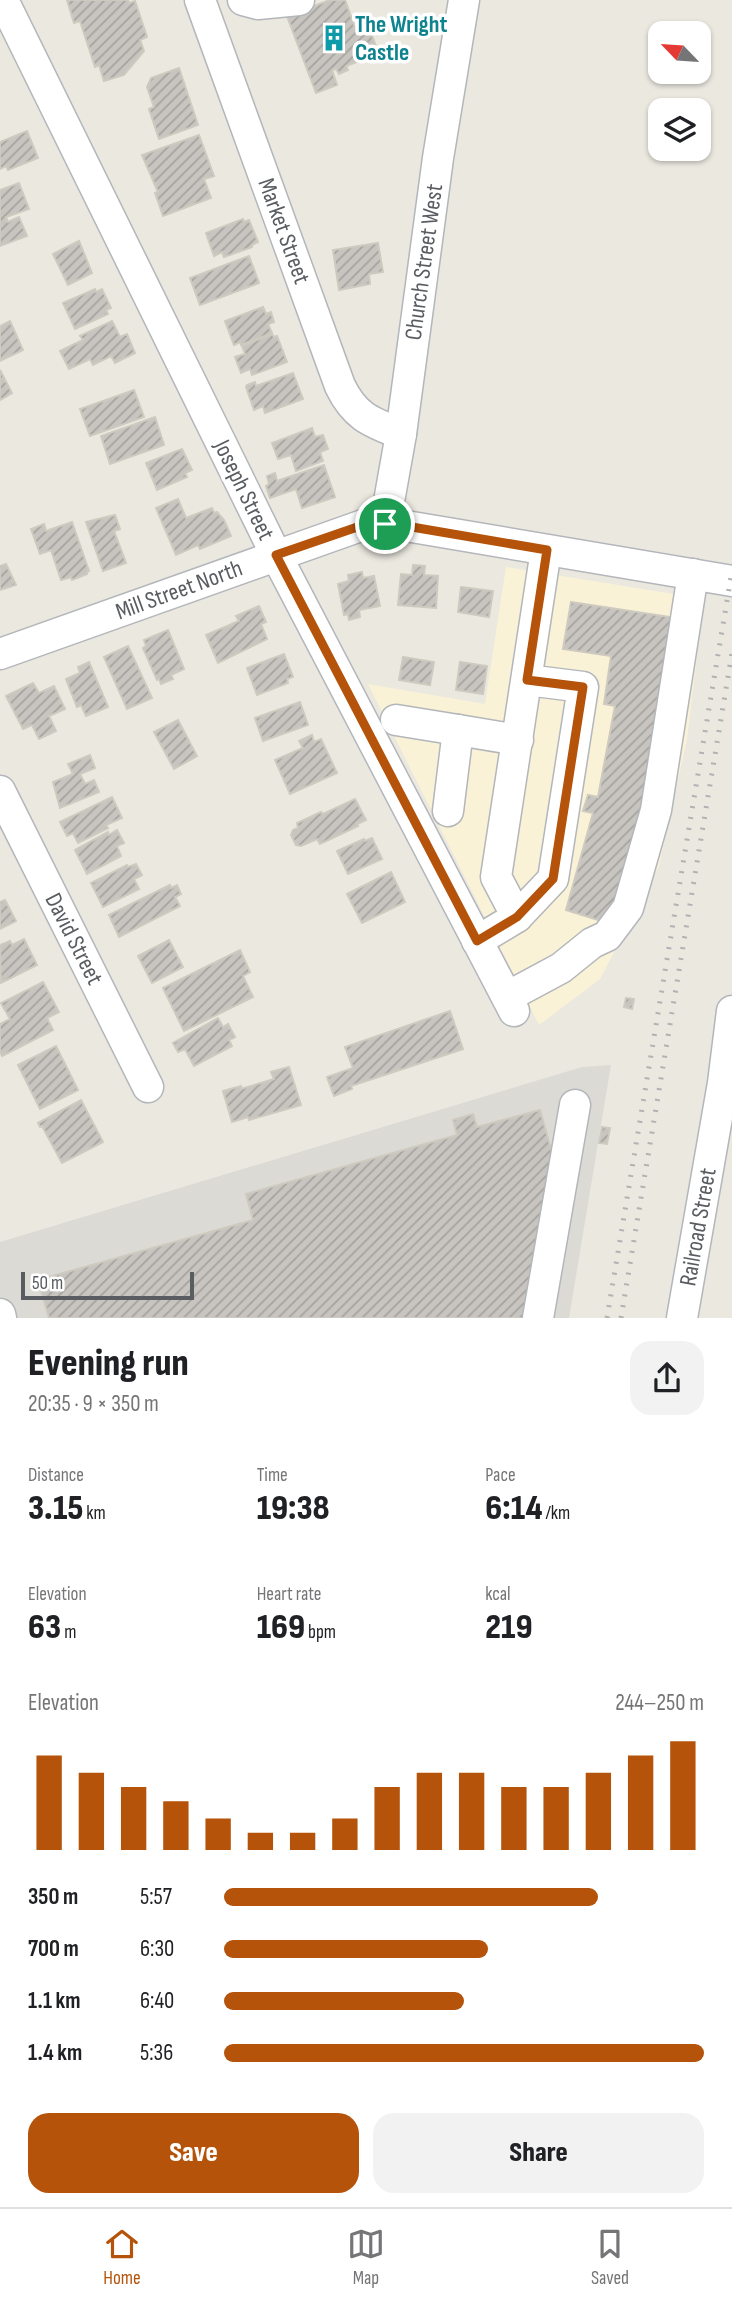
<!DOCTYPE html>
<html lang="en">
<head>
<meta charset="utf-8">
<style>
  body { margin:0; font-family:"Sofia Sans Condensed",sans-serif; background:#f2f2f2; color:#202124; height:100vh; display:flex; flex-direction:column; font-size:26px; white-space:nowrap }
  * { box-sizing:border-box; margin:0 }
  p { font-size:23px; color:#757577 }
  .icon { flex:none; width:38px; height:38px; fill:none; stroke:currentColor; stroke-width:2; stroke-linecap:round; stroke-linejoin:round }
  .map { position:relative; height:1318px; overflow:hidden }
  .sheet { display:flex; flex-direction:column; background:#fff; flex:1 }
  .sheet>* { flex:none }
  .needle { width:46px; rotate:295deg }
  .buttons { position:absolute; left:648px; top:21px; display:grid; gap:14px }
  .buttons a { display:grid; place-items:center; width:63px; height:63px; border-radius:14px; background:#fff; box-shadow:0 2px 5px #0004; font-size:35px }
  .scale { position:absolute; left:21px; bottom:18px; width:173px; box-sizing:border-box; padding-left:7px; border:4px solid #595c60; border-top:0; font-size:19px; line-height:24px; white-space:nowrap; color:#595c60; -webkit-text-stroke:5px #fff; paint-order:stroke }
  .pin { position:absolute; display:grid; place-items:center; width:60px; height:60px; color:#fff; margin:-30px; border:4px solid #fff; border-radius:50%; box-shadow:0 2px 7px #0007 }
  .round { display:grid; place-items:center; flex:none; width:74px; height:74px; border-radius:21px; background:#f2f2f2 }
  .overview { display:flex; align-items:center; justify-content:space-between; height:119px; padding:0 28px }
  h1 { font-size:38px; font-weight:800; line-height:52px }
  .figures { display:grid; grid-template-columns:repeat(3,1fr); gap:10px; height:119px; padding:7px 28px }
  .figures div { display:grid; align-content:center }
  .figures b { font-size:35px; font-weight:800 }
  .figures small { font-size:19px; font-weight:400 }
  .figures p { font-size:19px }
  .chart { height:196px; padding:14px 28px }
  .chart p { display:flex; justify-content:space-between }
  .chart svg { width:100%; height:126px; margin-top:7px; stroke:#b45309; stroke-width:6 }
  .cta { display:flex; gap:14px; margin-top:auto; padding:14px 28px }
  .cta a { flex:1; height:80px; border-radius:21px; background:#b45309; color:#fff; font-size:28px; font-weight:800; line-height:80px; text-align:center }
  .cta a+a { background:#f2f2f2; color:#202124 }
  ul { padding:0 28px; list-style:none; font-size:23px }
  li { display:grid; grid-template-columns:112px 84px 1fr; align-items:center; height:52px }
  li i { height:18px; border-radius:9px; background:#b45309 }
  .menu { display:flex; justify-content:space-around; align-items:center; height:98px; border-top:2px solid #e0e0e0; background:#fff; font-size:19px; color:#757577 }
  .menu a { display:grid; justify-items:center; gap:4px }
  .menu .on { color:#b45309 }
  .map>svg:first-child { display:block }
  .commercial { fill:#faf2d6 }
  .industrial { fill:#dcdad5 }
  .building { fill:url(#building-hatch); stroke:#cecabf; stroke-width:2 }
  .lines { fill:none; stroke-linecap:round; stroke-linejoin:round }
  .minor-casing { stroke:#b3b6ba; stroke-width:33 }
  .minor { stroke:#fff; stroke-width:30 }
  .rail { stroke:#b1b2b2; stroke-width:5; stroke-dasharray:2 9; stroke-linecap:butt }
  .route-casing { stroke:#fff; stroke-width:14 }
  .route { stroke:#b45309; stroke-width:9 }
  .labels { text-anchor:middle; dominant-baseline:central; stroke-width:7; stroke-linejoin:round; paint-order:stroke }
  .culture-label { font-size:24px; font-weight:bold; fill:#0d838f; stroke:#fff; text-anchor:start }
  .street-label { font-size:24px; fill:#595c60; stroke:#fff }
</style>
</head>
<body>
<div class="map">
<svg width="732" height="1318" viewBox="0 0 732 1318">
  <defs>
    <pattern id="building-hatch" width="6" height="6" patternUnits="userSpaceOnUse" patternTransform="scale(1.75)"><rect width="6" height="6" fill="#c8c5c0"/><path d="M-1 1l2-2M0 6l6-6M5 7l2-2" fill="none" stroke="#a5a39f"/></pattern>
  </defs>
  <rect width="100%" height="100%" fill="#ebe8e0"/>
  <path class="commercial" d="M506,567L704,599L687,739L659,866L600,979L539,1025L368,684L485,704Z"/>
  <path class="industrial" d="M611,1065L569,1318H0V1242L582,1067Z"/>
  <g class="building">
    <path d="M67,0H128L129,3L135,1L147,37L140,40L144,51L124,75L104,81L99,65L95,67L80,21L74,23Z"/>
    <path d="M330,0H345L356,30L369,26L376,47L370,57L346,66L348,70L339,74L336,69L332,70L337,85L316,93L287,16Z"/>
    <path d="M179,68L198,125L159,139L149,109L154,107L147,87L151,78Z"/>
    <path d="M27,131L38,158L8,170L6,166L0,169V142Z"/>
    <path d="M199,135L214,176L204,179L211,198L163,216L155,193L158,192L142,155Z"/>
    <path d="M19,183L29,209L6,217L8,222L19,217L27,236L0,246V190Z"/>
    <path d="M243,219L244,222L249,220L258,242L252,245V247L224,257L222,252L214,256L206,233Z"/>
    <path d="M79,241L92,273L68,285L53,254Z"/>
    <path d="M378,243L383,272L369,274L370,284L339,290L333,250Z"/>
    <path d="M249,256L259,283L200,305L190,278Z"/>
    <path d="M95,289L96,292L102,289L111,308L106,310L108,314L75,329L63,303Z"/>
    <path d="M263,307L266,314L271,312L274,322L268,324L272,333L241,345L240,342L234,345L225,321Z"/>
    <path d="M10,321L23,350L0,361V326Z"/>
    <path d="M112,321L120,337L127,334L135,353L115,363L111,356L93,365L90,359L69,369L60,351L83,340L80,336Z"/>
    <path d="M272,334L274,337L277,336L287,362L252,375L250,369L241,373L235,357L245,354L242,346Z"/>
    <path d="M0,370L12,393L0,400Z"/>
    <path d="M293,373L303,399L265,413L263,406L254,410L246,387L247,385L255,382L256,386Z"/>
    <path d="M134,390L144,417L90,436L80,409Z"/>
    <path d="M155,417L164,445L110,464L101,436Z"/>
    <path d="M312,428L315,437L323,435L328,449L320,452L323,461L296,471L291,455L278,459L272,443Z"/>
    <path d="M182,449L192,470L185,473L187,477L157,490L146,463Z"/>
    <path d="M324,465L335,497L302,508L296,489L270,498L266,486L269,484L267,476L275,473L277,481Z"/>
    <path d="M178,499L186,518L212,508L214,513L217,512L224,520L231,536L200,549L198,545L176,555L156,508Z"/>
    <path d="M115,515L120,529L114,531L126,563L103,571L86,522Z"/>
    <path d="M72,522L89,571L87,572V574L72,580L71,577L61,580L51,550L40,554L31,529L44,524L46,531Z"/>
    <path d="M6,564L16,585L0,590V566Z"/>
    <path d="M413,565L425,566L424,575L438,576L436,608L398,605L401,574L412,575Z"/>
    <path d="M362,572L363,578L374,576L380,606L359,610L360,617L349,620L348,614L344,615L338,584L349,581L348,575Z"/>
    <path d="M461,587L493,591L489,617L458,612Z"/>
    <path d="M571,602L677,618L647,798L611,924L566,910L593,813L583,811L588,795L598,797L615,706L604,704L611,656L563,649Z"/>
    <path d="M259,606L266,622L261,624L267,639L218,663L206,635L239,621L236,616Z"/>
    <path d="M168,630L184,669L171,675L173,679L161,684L159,679L157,680L143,648L146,646L144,640Z"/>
    <path d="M128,646L152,698L127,709L104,657Z"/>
    <path d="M284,654L293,677L287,679L288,683L257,695L247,668Z"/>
    <path d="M403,657L434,662L430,685L399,680Z"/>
    <path d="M89,662L108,707L86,716L81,705L77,707L66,679L80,673L78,667Z"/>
    <path d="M460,662L487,666L483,694L456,690Z"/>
    <path d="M33,683L39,693L54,686L65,709L49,716L56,731L39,739L32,725L23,729L6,696Z"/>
    <path d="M300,702L308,725L263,741L255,718Z"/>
    <path d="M178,720L197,756L174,769L154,732Z"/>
    <path d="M312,735L314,742L321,739L337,773L290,794L275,760L303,748L299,741Z"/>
    <path d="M90,755L95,768L80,774L85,784L94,780L99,792L60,808L53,782L73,774L68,764Z"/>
    <path d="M112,797L122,818L106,825L108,828L78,843L73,833L67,836L60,822Z"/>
    <path d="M355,799L366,820L357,824L358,826L320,844L317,839L301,846L296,845L291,835L293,830L298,828L297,823L321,812L323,814Z"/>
    <path d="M117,830L124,843L117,846L121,856L87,874L75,850L108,832L109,835Z"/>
    <path d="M372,838L382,859L348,874L337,851L364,839L365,841Z"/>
    <path d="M136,864L142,875L134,879L139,889L103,907L91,883L127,865L128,867Z"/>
    <path d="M391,872L405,902L362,923L347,894Z"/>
    <path d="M170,885L171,888L177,885L181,894L175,897L180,906L119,937L109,915Z"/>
    <path d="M5,900L16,921L0,929V902Z"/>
    <path d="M24,939L37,965L1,983L0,945L10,941L12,945Z"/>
    <path d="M169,940L183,967L152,983L138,956Z"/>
    <path d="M240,950L250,972L243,976L253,997L184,1031L163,988Z"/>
    <path d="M43,982L59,1012L47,1018L53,1030L2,1056L0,1051V1024L10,1019L1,1003Z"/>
    <path d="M626,998L634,999L632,1009L624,1007Z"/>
    <path d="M450,1011L463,1049L351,1086L352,1089L334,1096L327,1077L353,1068L345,1047Z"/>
    <path d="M218,1018L223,1027L228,1024L235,1037L229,1040L232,1046L194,1066L185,1049L178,1052L173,1043Z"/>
    <path d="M56,1046L78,1090L40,1109L18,1065Z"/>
    <path d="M289,1067L301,1105L249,1120L248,1117L232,1122L223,1091L241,1086V1089L274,1079L271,1072Z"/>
    <path d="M81,1100L103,1142L62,1163L42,1126L40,1127L38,1123Z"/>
    <path d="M540,1110L555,1163L532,1318H49L38,1280L253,1220L246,1194L457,1135L453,1120L473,1114L477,1127Z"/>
    <path d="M602,1127L610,1128L607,1144L599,1143Z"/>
  </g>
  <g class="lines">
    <g class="minor-casing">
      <g id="minor">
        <path d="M3,0L276,555L514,1011"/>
        <path d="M200,0L340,386C355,417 371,422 401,434"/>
        <path d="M243,0L258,4L299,0"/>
        <path d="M385,524L401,434L438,158L464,0"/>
        <path d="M0,654L366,524L406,526L732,581"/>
        <path d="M396,720L458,730"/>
        <path d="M0,791L148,1087"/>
        <path d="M448,811L458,730L518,740"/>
        <path d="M517,917L553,879L583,687L527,680"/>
        <path d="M477,941L517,917L496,877L546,550"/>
        <path d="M507,997L561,968L592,943L607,936L628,908L656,810L693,574"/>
        <path d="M0,1314L1,1318"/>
        <path d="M538,1318L575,1105"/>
        <path d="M682,1318L723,1083L732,1011"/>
      </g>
    </g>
    <use href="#minor" class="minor"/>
    <g class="rail">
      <path d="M607,1318L732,571"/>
      <path d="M621,1318L732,653"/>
    </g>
  </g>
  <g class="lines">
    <g class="route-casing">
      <path id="route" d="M366,524L406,526L547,550L527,680L583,687L553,879L517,917L477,941L276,555Z"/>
    </g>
    <use href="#route" class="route"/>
  </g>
  <defs>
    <g id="building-bare" transform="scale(2.1)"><path d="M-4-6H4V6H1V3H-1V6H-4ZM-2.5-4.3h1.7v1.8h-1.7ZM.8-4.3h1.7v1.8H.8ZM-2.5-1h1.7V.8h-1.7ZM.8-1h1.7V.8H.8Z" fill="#0f9aa8" stroke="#fff" stroke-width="2.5" paint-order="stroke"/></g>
  </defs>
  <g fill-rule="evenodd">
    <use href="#building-bare" x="334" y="38"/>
  </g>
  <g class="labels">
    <g class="culture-label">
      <text x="355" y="24">The Wright<tspan x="355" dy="28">Castle</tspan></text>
    </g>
    <g class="street-label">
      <text transform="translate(284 231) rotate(70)">Market Street</text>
      <text transform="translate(424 262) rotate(-82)">Church Street West</text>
      <text transform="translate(244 490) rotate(64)">Joseph Street</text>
      <text transform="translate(179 590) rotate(-20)">Mill Street North</text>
      <text transform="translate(74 939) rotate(63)">David Street</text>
      <text transform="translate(698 1227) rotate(-80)">Railroad Street</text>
    </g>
  </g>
</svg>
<div class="buttons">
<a><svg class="needle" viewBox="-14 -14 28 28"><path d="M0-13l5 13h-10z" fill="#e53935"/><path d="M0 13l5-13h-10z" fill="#757577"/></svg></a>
<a><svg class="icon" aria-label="layers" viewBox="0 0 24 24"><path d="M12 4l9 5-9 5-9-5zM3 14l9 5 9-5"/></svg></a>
</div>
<div class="scale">50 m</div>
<div class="pin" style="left:385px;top:524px;background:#1e9e55"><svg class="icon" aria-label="arrive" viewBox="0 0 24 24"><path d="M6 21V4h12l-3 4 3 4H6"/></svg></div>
</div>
<section class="sheet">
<div class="overview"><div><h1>Evening run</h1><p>20:35 · 9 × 350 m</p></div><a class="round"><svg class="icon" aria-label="share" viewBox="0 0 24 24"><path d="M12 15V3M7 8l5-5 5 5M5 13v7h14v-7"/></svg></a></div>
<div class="figures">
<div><p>Distance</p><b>3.15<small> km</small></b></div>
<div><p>Time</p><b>19:38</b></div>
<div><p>Pace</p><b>6:14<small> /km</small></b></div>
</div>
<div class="figures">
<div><p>Elevation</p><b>63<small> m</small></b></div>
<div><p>Heart rate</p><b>169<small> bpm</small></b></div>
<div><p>kcal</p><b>219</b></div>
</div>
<div class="chart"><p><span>Elevation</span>244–250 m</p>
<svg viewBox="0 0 160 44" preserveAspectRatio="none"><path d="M5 44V11M15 44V17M25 44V22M35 44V27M45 44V33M55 44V38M65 44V38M75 44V33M85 44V22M95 44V17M105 44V17M115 44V22M125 44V22M135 44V17M145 44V11M155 44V6"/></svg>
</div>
<ul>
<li><b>350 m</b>5:57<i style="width:78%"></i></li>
<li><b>700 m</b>6:30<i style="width:55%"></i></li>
<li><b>1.1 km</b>6:40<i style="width:50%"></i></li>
<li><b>1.4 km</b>5:36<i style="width:100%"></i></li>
</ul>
<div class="cta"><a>Save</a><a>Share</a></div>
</section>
<nav class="menu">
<a class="on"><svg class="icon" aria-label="home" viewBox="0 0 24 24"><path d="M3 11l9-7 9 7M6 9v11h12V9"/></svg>Home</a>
<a><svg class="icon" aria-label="map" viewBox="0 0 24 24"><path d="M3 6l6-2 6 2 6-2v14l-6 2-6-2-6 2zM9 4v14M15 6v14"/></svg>Map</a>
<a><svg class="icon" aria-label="saved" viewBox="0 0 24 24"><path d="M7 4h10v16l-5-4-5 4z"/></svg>Saved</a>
</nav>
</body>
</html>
